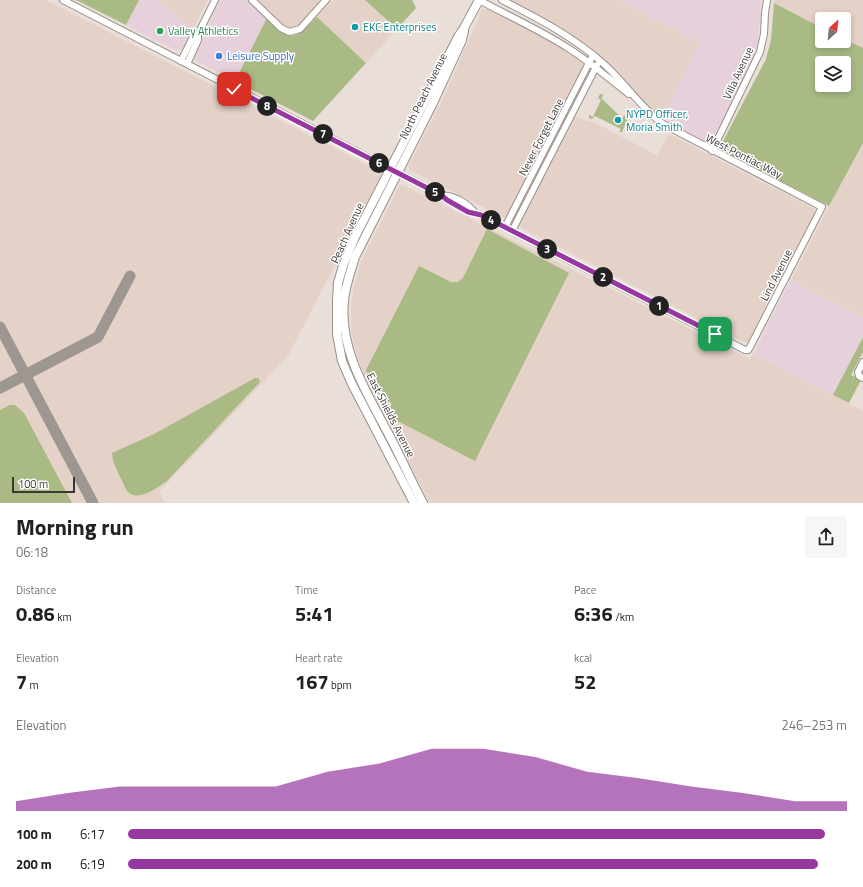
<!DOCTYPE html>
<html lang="en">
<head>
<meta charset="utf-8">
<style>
  body { margin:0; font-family:"Titillium Web",sans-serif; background:#f6f6f6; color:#202124; height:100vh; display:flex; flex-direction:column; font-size:15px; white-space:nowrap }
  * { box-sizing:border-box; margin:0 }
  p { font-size:13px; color:#757577 }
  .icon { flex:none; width:22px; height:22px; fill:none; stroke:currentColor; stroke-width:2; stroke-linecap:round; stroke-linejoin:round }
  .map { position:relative; height:503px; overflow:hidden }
  .sheet { display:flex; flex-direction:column; background:#fff; flex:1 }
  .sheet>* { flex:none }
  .needle { width:26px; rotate:27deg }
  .tools { position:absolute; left:815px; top:12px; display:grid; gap:8px }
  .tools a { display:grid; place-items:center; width:36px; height:36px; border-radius:4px; background:#fff; box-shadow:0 2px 6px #0003; font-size:20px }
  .scale { position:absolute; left:12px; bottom:10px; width:63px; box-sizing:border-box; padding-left:4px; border:2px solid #3b3734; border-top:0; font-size:11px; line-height:14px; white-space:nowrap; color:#3b3734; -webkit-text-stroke:3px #fff; paint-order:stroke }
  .pin { position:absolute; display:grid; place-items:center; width:34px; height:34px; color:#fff; margin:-17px; border-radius:8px; box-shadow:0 2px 6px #0006 }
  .km { position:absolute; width:20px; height:20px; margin:-10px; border-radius:50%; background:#222; color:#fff; font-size:11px; line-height:20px; text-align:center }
  .round { display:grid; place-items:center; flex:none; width:42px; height:42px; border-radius:4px; background:#f6f6f6 }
  .overview { display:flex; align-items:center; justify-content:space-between; height:68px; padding:0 16px }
  h1 { font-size:22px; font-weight:700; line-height:30px }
  .metrics { display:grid; grid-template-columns:repeat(3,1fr); gap:6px; height:68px; padding:4px 16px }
  .metrics div { display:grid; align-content:center }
  .metrics b { font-size:20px; font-weight:700 }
  .metrics small { font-size:11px; font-weight:400 }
  .metrics p { font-size:11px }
  .chart { height:112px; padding:8px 16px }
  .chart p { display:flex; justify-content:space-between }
  .chart svg { width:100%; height:72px; margin-top:4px; fill:#9738a1; opacity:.7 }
  ul { padding:0 16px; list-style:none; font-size:13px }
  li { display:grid; grid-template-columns:64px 48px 1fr; align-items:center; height:30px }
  li i { height:10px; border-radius:5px; background:#9738a1 }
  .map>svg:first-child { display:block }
  .commercial { fill:#e6d0dc }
  .built { fill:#e4d1c7 }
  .green { fill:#a9ba85; fill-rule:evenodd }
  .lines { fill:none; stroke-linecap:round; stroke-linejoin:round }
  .taxiway { stroke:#9e9691; stroke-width:11 }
  .minor-casing { stroke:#998f89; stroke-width:8 }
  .major-casing { stroke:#998f89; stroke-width:10 }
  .minor { stroke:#fff; stroke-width:6 }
  .major { stroke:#fff; stroke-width:8 }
  .route-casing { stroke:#fff; stroke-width:8 }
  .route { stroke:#9738a1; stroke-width:5 }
  .culture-dot { fill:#0f9aa8; stroke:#fff; stroke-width:1.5 }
  .leisure-dot { fill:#2e9e5b; stroke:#fff; stroke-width:1.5 }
  .shop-dot { fill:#3f7fe0; stroke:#fff; stroke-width:1.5 }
  .labels { text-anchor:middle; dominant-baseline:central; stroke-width:3; stroke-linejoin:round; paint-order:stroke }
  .culture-label { font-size:11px; fill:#0d838f; stroke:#fff; text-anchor:start }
  .leisure-label { font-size:11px; fill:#27864d; stroke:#fff; text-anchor:start }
  .shop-label { font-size:11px; fill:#366cbe; stroke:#fff; text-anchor:start }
  .street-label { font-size:11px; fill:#3b3734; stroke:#fff }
</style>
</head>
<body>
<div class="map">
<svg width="863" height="503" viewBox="0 0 863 503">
  <rect width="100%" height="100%" fill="#e9ded8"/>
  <g class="commercial">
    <path d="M139,0H156L193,29L182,49L178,51L126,25Z"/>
    <path d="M221,0H248L267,18L235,81L197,61L195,57L205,35L213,14Z"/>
    <path d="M617,0H761L758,43L749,67L750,68L711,142L706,143L679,129L662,118L700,43Z"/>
    <path d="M791,280L863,316V337L833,395L753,354Z"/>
  </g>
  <g class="built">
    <path d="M0,0H46L379,171L381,175L288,356L159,492L165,503H0Z"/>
    <path d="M156,0H208L193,29Z"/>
    <path d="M258,0H323L298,26L290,28L285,26Z"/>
    <path d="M333,0H365L397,29L366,63L317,17Z"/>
    <path d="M510,0H617L700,43L662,118L648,106L614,71L581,42L557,25Z"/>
    <path d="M775,0H863V48L844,39V19H822V28L774,3Z"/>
    <path d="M487,9L549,40L582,61L584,65L507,216L505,218L410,170L408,166L439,108L482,10Z"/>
    <path d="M575,116L584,120L593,122L657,155L669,134L814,209V214L748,342H743L520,227L519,223Z"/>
    <path d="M863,143V316L791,280L848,169Z"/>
    <path d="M403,185L750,359L753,354L863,411V503H430L365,378L355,350L351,325V308L353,290L361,262L399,186Z"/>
  </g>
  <g class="green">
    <path d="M76,0H139L126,25Z"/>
    <path d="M365,0H412L416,8L397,29Z"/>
    <path d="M774,3L822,28V41H844V39L863,48V143L829,206L721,150V145L766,59L771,40ZM822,63H844V85H822Z"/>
    <path d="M317,17L366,63L313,121L235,81L267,18C291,42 294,41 317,17Z"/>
    <path d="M600,94L604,95L601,98L622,118L625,115L628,118L622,132H619L621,129L595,116L592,119L589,118V115L593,117L601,100L598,98Z"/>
    <path d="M487,229L569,273L475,461L388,416L366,370L419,266L451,282H458L463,278Z"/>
    <path d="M863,337V352L851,375L861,380L849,403L833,395Z"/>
    <path d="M255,378H258L260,381L259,383L166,482C156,488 137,503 127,491C124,487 123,481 120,477C117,469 112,462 112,453L154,434Z"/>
    <path d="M10,405H15L24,413L72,503H0V410Z"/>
  </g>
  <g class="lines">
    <g class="taxiway">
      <path d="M0,327L93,503"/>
      <path d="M0,388L98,337L130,276"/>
    </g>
    <g class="minor-casing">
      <g id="minor">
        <path d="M63,0L441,195L447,200L468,212L481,215L745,350H748L750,347L822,207L663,124C641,108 626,84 605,65C574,37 539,19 502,0"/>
        <path d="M252,0L281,28L289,32L300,29L326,0"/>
        <path d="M479,0C509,16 540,30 568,48C590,62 608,78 629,94"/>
        <path d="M181,61L193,37L198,34"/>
        <path d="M187,64L198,40V34L215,0"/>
        <path d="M712,151L760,52L764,34L765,13L767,0"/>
        <path d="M441,195C454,196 467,202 475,213"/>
        <path d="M505,227L593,55"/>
        <path d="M512,231L597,65"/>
        <path d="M863,362L858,372L859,376L863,378"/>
      </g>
    </g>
    <g class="major-casing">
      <g id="major">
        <path d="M414,503L352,384L342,361L337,334V301L338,283L343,266L355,237L458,37L464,28L479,0"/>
        <path d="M423,503C411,481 401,457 389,435C367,393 339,350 344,301C345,286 351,271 355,257L432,105L462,40L464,31"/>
      </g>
    </g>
    <use href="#minor" class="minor"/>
    <use href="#major" class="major"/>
  </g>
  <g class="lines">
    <g class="route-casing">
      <path id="route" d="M234,89L441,195L447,200L468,212L481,215L715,334"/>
    </g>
    <use href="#route" class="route"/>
  </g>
  <g class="culture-dot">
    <circle cx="355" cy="27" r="4"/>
    <circle cx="618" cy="120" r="4"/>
  </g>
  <circle class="leisure-dot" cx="160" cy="31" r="4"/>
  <circle class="shop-dot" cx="219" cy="56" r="4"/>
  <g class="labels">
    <g class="culture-label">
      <text x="363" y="27">EKC Enterprises</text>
      <text x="626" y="114">NYPD Officer,<tspan x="626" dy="13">Moria Smith</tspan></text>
    </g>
    <g class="leisure-label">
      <text x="168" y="31">Valley Athletics</text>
    </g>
    <g class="shop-label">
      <text x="227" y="56">Leisure Supply</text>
    </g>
    <g class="street-label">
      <text transform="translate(738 73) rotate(-65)">Villa Avenue</text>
      <text transform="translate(423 96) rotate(-64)">North Peach Avenue</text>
      <text transform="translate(541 137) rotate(-63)">Never Forget Lane</text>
      <text transform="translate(744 156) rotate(27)">West Pontiac Way</text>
      <text transform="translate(347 233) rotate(-66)">Peach Avenue</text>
      <text transform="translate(776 275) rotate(-63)">Lind Avenue</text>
      <text transform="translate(391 415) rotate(63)">East Shields Avenue</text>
    </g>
  </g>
</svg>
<div class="tools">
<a><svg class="needle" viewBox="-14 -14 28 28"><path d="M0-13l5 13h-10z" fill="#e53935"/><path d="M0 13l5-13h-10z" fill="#757577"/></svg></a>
<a><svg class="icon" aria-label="layers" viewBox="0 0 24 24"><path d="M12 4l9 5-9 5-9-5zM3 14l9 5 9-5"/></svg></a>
</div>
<div class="scale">100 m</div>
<div class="pin" style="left:715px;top:334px;background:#1e9e55"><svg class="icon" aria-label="arrive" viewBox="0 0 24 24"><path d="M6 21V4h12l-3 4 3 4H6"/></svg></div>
<div class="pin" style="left:234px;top:89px;background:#d93025"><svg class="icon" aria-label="check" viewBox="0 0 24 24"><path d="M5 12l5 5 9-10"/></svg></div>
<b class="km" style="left:659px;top:306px">1</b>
<b class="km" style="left:603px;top:277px">2</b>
<b class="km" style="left:547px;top:249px">3</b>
<b class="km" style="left:491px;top:220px">4</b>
<b class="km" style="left:435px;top:192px">5</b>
<b class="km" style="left:379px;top:163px">6</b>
<b class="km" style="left:323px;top:134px">7</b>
<b class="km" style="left:267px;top:106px">8</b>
</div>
<section class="sheet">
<div class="overview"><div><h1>Morning run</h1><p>06:18</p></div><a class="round"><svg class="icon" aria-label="share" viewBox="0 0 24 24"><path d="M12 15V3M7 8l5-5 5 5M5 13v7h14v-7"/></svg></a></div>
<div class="metrics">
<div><p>Distance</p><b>0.86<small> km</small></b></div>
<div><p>Time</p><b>5:41</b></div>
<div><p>Pace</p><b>6:36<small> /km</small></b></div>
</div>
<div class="metrics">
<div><p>Elevation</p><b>7<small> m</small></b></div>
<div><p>Heart rate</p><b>167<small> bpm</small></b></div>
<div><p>kcal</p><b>52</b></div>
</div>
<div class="chart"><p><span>Elevation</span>246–253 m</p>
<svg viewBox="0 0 160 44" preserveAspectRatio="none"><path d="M0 44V38L10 33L20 29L30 29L40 29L50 29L60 20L70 15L80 6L90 6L100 11L110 20L120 24L130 29L140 33L150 38L160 38V44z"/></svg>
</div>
<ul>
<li><b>100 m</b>6:17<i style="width:97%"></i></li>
<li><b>200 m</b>6:19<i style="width:96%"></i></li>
</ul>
</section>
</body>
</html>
